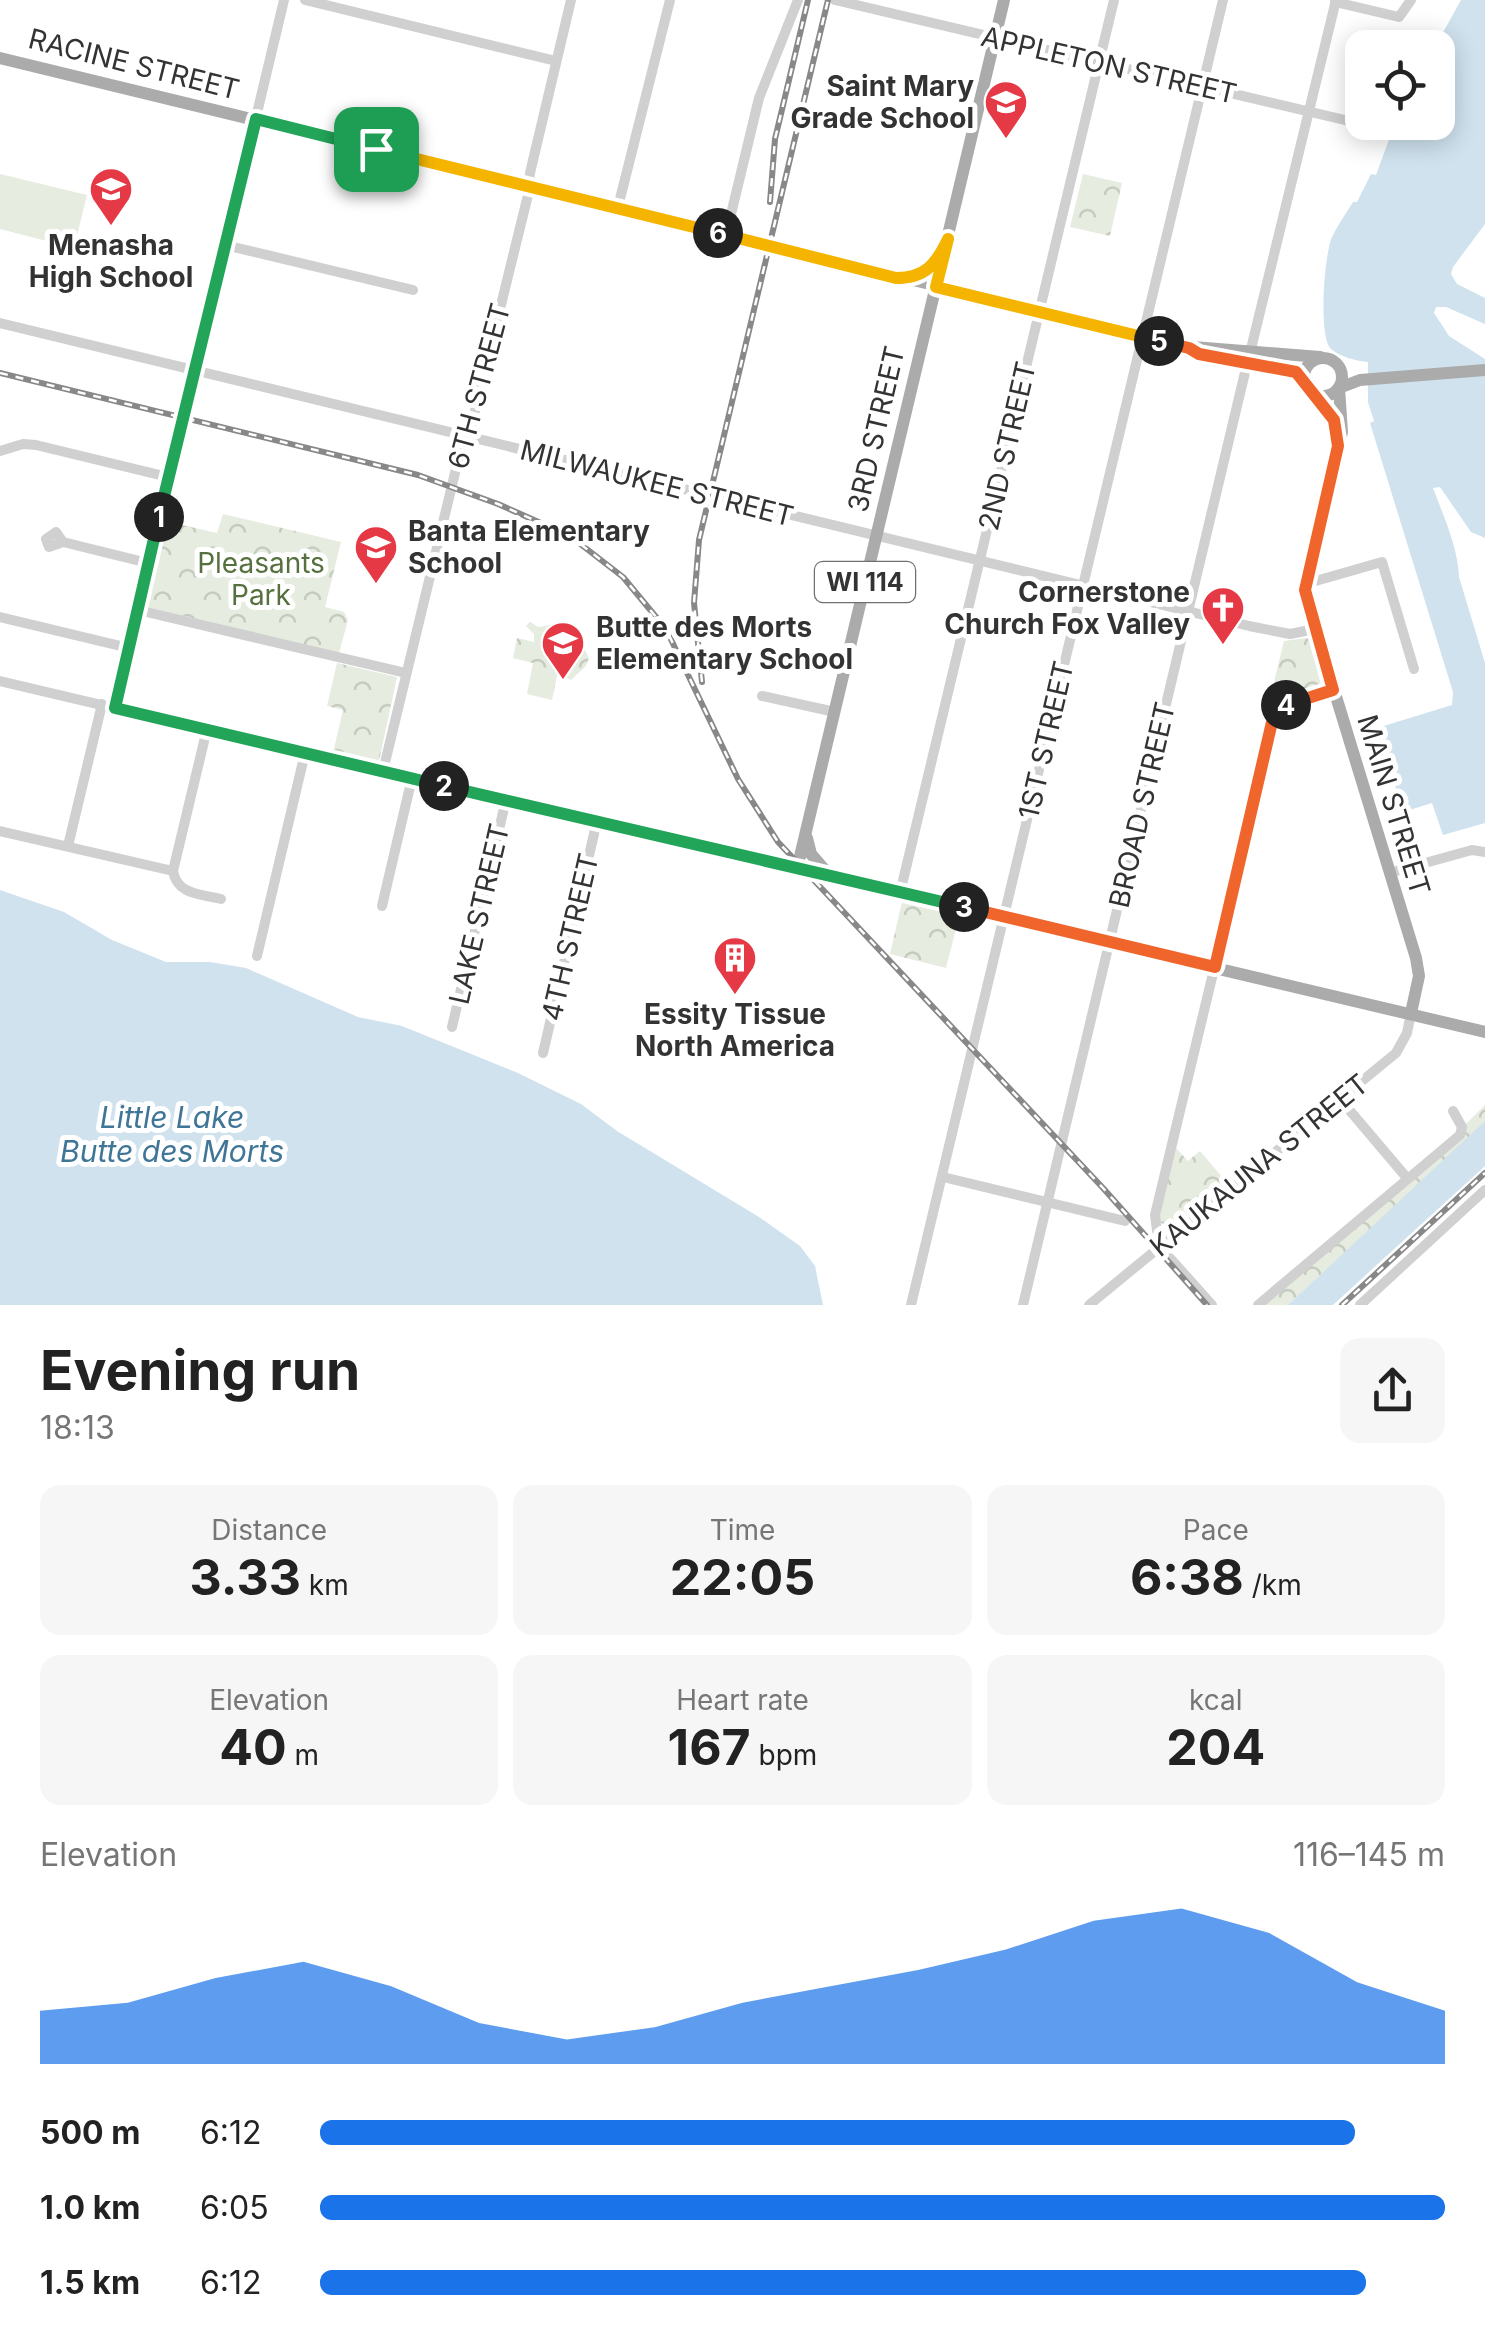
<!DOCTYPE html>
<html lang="en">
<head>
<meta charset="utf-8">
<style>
  body { margin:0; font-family:Inter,sans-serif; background:#f6f6f6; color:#222; height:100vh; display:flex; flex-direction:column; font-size:38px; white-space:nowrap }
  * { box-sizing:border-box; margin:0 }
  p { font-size:32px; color:#767676 }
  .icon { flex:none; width:55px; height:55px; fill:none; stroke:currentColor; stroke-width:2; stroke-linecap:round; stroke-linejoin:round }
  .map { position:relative; height:1305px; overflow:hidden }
  .details { display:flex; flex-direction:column; background:#fff; flex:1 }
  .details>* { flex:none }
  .controls { position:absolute; left:1345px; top:30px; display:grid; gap:20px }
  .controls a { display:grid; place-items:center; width:110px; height:110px; border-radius:20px; background:#fff; box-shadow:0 5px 25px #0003; font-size:50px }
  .pin { position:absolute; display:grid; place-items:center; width:85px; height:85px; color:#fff; margin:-42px; border-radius:20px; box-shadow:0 5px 15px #0006 }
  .km { position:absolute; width:50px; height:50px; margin:-25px; border-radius:50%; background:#222; color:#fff; font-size:28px; line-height:50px; text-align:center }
  .round { display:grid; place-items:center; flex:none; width:105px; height:105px; border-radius:20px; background:#f6f6f6 }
  .summary { display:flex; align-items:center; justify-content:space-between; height:170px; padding:0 40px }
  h1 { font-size:55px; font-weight:700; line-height:75px }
  .stats { display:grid; grid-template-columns:repeat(3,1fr); gap:15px; height:170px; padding:10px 40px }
  .stats div { display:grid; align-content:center; border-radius:20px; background:#f6f6f6; text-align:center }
  .stats b { font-size:50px; font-weight:700 }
  .stats small { font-size:28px; font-weight:400 }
  .stats p { font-size:28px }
  .chart { height:280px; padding:20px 40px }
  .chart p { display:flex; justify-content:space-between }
  .chart svg { width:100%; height:180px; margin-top:10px; fill:#1a73e8; opacity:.7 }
  ul { padding:0 40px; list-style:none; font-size:32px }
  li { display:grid; grid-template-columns:160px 120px 1fr; align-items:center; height:75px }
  li i { height:25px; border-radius:12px; background:#1a73e8 }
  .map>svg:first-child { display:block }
  .grass { fill:#e6ecdf }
  .forest { fill:url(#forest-crowns) }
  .water { fill:#cfe2ee }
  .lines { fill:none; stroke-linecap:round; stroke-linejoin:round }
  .minor { stroke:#d0d0d0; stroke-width:10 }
  .major { stroke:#ababab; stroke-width:12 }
  .rail-casing { stroke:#888; stroke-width:6 }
  .rail { stroke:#fff; stroke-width:2.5; stroke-dasharray:8; stroke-linecap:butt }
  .split-1-casing { stroke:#fff; stroke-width:20 }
  .split-2-casing { stroke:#fff; stroke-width:20 }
  .split-3-casing { stroke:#fff; stroke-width:20 }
  .split-4-casing { stroke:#fff; stroke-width:20 }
  .split-5-casing { stroke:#fff; stroke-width:20 }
  .split-6-casing { stroke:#fff; stroke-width:20 }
  .split-7-casing { stroke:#fff; stroke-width:20 }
  .split-1 { stroke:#22a559; stroke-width:12 }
  .split-2 { stroke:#22a559; stroke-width:12 }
  .split-3 { stroke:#22a559; stroke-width:12 }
  .split-4 { stroke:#f0652b; stroke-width:12 }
  .split-5 { stroke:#f0652b; stroke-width:12 }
  .split-6 { stroke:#f5b400; stroke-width:12 }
  .split-7 { stroke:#f5b400; stroke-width:12 }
  .labels { text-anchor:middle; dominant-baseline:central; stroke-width:10; stroke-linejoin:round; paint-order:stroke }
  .shield { fill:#fff; stroke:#707070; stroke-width:2.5 }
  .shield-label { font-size:25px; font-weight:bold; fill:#333 }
  .street-label { font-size:28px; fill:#333; stroke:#fff }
  .poi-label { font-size:28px; font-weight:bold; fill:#333; stroke:#fff; text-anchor:end }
  .park-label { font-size:28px; fill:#56703f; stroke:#fff }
  .water-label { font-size:30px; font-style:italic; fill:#3f7597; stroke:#fff }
</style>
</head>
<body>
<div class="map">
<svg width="1485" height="1305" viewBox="0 0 1485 1305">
  <defs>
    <pattern id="forest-crowns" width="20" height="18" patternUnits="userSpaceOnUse" patternTransform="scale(2.5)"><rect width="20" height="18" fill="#e6ecdf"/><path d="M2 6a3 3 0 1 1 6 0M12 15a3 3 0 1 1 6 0" fill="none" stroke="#c6cbc0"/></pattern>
  </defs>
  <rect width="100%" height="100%" fill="#fff"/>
  <path class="grass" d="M0,174L87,195L74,248L0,229Z"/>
  <g class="forest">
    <path d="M1083,174L1122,183L1110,236L1070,227Z"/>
    <path d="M223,514L341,542L325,607L344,612L348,620L339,653L147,607L165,521L217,533Z"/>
    <path d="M530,622L538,627C544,627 549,624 555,624C574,623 582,644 589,658L586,666L571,680L566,677L560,661L552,700L527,694L533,663L513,658L517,638L534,642V634L526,626Z"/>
    <path d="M1306,638L1312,640L1325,684L1321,689L1281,699L1274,682L1284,641Z"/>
    <path d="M337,663L397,677L379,761L333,753L343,710L327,706Z"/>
    <path d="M902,902L960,913L946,968L890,954Z"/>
    <path d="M1485,1105V1121L1476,1131L1288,1305H1262L1414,1176Z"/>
    <path d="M1176,1148L1188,1161L1200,1151L1228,1184L1170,1229L1160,1222L1159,1215Z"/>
  </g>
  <g class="water">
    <path d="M1461,0H1485V224L1453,267L1451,274L1457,284L1485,298V324L1446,307H1436L1434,313L1449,336L1485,359V538L1471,532L1440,487L1433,488C1444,517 1458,548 1459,577L1485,663V823L1443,835L1432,803L1403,812L1377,728L1452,705L1453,692L1370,423L1374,421L1368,402V362C1357,361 1340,357 1331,349C1318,337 1324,251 1333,235C1339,223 1347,212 1353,202H1357L1371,174L1376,175L1395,123L1438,122V48L1435,47Z"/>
    <path d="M0,890L64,912L112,940L166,962H210L246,968L358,1017L402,1026L518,1073L581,1104L617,1131L759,1217L800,1246L815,1266L823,1305H0Z"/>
    <path d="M1485,1121V1166L1333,1305H1288Z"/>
  </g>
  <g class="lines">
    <g class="minor">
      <path d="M305,0L556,61"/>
      <path d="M835,0L1383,129"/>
      <path d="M1335,2L1399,17L1411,0"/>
      <path d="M618,207L670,0"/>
      <path d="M726,235L759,98L798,0"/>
      <path d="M225,245L413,290"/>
      <path d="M0,323L1249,626L1290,634L1315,629"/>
      <path d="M1250,353L1336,0"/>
      <path d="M0,451L23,444L36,445L168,477"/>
      <path d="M63,542L49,547L46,539L56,532L63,542L148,563"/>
      <path d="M1305,584L1382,562L1414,669"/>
      <path d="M138,610L406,673"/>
      <path d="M0,617L129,648"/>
      <path d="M0,681L797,869"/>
      <path d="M762,696L835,712"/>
      <path d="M115,708L284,0"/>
      <path d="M383,771L462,444L471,427L528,195L530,173L571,0"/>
      <path d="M0,831L173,871"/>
      <path d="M68,846L102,704"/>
      <path d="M173,871L207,729"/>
      <path d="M173,871C177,895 201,894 221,899"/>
      <path d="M1389,873L1472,850L1485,852"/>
      <path d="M900,893L1114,0"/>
      <path d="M382,906L412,778"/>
      <path d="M257,956L305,753"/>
      <path d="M452,1027L506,800"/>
      <path d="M543,1053L597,821"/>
      <path d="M1340,1099L1407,1178"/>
      <path d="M943,1177L1125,1221"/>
      <path d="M1167,1241L1157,1231L1155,1215L1276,711L1283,705L1333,690"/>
      <path d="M1160,1247L1212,1305"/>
      <path d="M911,1305L1223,0"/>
      <path d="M1023,1305L1247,364"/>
      <path d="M1089,1305L1396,1053L1407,1033L1411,1013"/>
      <path d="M1258,1305L1460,1135L1462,1127L1453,1111"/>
      <path d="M1360,1305L1485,1190"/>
    </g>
    <g class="major">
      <path d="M1004,0L797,869L1485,1032"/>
      <path d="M0,58L1189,347L1199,354L1285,367L1304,380"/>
      <path d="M1193,347L1320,357"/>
      <circle cx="1323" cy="377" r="19"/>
      <path d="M807,838L811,854L829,875"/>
      <path d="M1411,1013L1419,976L1416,958L1305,595V584L1342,432L1339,388L1360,380L1485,370"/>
    </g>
    <g class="rail-casing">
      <g id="rail">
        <path d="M770,202L775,139L808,0"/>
        <path d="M0,373L418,475L498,504L570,536L623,577L666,629L738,779L778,842L1103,1188L1207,1305"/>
        <path d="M702,682L694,603L699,540L828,0"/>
        <path d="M1342,1305L1485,1173"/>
      </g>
    </g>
    <use href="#rail" class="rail"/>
  </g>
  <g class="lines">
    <g class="split-1-casing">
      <path id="split-1" d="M159,517L256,119L376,149"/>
    </g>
    <g class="split-2-casing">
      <path id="split-2" d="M159,517L115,708L444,786"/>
    </g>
    <g class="split-3-casing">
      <path id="split-3" d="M444,786L964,907"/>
    </g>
    <g class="split-4-casing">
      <path id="split-4" d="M964,907L1215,967L1272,722L1278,708L1286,705"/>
    </g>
    <g class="split-5-casing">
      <path id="split-5" d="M1159,341L1189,348L1199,354L1296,372L1334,420L1338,446L1305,590L1333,690L1286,705"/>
    </g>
    <g class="split-6-casing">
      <path id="split-6" d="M718,233L896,278C926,278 936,264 948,239L936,287L1159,341"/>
    </g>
    <g class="split-7-casing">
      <path id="split-7" d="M376,149L718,233"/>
    </g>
    <use href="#split-1" class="split-1"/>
    <use href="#split-2" class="split-2"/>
    <use href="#split-3" class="split-3"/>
    <use href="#split-4" class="split-4"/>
    <use href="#split-5" class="split-5"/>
    <use href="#split-6" class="split-6"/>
    <use href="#split-7" class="split-7"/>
  </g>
  <defs>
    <g id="school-pin" transform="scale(2.25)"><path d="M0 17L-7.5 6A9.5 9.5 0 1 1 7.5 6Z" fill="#e63946" stroke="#fff"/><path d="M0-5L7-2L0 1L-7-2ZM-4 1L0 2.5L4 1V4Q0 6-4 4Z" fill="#fff"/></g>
    <g id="church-pin" transform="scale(2.25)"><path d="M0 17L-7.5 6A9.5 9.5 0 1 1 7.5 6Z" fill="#e63946" stroke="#fff"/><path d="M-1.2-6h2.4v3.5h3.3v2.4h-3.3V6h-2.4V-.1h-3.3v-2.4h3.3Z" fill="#fff"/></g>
    <g id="building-pin" transform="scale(2.25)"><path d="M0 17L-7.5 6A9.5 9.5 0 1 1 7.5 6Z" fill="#e63946" stroke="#fff"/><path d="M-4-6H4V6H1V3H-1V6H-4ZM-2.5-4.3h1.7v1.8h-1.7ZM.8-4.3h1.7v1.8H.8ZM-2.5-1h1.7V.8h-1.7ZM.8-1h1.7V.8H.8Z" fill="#fff"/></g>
  </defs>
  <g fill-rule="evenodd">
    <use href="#school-pin" x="1006" y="102"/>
    <use href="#school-pin" x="111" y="189"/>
    <use href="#school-pin" x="376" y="547"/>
    <use href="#church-pin" x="1223" y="608"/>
    <use href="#school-pin" x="563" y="643"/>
    <use href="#building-pin" x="735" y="958"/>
  </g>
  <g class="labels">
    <rect class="shield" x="815" y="562" width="100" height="40" rx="8"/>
    <g class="shield-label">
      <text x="865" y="582">WI 114</text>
    </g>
    <g class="street-label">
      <text transform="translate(134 64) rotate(14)">RACINE STREET</text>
      <text transform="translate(1109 65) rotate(13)">APPLETON STREET</text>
      <text transform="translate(479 386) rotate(-75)">6TH STREET</text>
      <text transform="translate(876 429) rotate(-77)">3RD STREET</text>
      <text transform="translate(1007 446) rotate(-77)">2ND STREET</text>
      <text transform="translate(657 483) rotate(14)">MILWAUKEE STREET</text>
      <text transform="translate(1046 740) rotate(-77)">1ST STREET</text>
      <text transform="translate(1142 805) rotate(-77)">BROAD STREET</text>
      <text transform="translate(1394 805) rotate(73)">MAIN STREET</text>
      <text transform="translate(479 914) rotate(-77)">LAKE STREET</text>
      <text transform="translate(570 937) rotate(-77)">4TH STREET</text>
      <text transform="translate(1259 1165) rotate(-39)">KAUKAUNA STREET</text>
    </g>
    <g class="poi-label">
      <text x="974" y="86">Saint Mary<tspan x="974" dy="32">Grade School</tspan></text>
      <text x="111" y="245" text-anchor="middle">Menasha<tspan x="111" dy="32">High School</tspan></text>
      <text x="408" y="531" text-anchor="start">Banta Elementary<tspan x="408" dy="32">School</tspan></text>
      <text x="1190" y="592">Cornerstone<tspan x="1190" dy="32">Church Fox Valley</tspan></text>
      <text x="596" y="627" text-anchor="start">Butte des Morts<tspan x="596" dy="32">Elementary School</tspan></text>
      <text x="735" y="1014" text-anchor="middle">Essity Tissue<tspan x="735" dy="32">North America</tspan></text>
    </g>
    <g class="park-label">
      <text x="261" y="563">Pleasants<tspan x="261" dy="32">Park</tspan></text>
    </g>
    <g class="water-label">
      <text x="172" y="1117">Little Lake<tspan x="172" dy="34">Butte des Morts</tspan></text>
    </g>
  </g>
</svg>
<div class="controls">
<a><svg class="icon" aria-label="locate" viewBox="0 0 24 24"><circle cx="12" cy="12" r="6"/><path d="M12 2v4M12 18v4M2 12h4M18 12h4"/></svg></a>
</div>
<div class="pin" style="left:376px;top:149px;background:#1e9e55"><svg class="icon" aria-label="arrive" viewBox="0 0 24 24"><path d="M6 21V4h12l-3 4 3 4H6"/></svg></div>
<b class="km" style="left:159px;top:517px">1</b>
<b class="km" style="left:444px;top:786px">2</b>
<b class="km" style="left:964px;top:907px">3</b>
<b class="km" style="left:1286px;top:705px">4</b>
<b class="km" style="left:1159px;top:341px">5</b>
<b class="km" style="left:718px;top:233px">6</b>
</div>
<section class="details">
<div class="summary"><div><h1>Evening run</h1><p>18:13</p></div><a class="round"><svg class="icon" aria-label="share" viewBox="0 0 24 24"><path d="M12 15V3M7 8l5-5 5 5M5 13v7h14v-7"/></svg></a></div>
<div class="stats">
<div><p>Distance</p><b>3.33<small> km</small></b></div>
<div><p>Time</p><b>22:05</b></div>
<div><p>Pace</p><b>6:38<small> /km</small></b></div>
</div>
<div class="stats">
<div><p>Elevation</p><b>40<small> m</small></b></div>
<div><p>Heart rate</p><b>167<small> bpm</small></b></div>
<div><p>kcal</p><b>204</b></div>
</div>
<div class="chart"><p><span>Elevation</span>116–145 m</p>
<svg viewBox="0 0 160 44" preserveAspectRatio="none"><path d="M0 44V31L10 29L20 23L30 19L40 25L50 34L60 38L70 35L80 29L90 25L100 21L110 16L120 9L130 6L140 12L150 24L160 31V44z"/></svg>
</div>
<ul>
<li><b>500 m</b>6:12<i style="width:92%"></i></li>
<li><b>1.0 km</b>6:05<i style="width:100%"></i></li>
<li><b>1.5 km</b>6:12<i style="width:93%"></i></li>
</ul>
</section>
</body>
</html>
